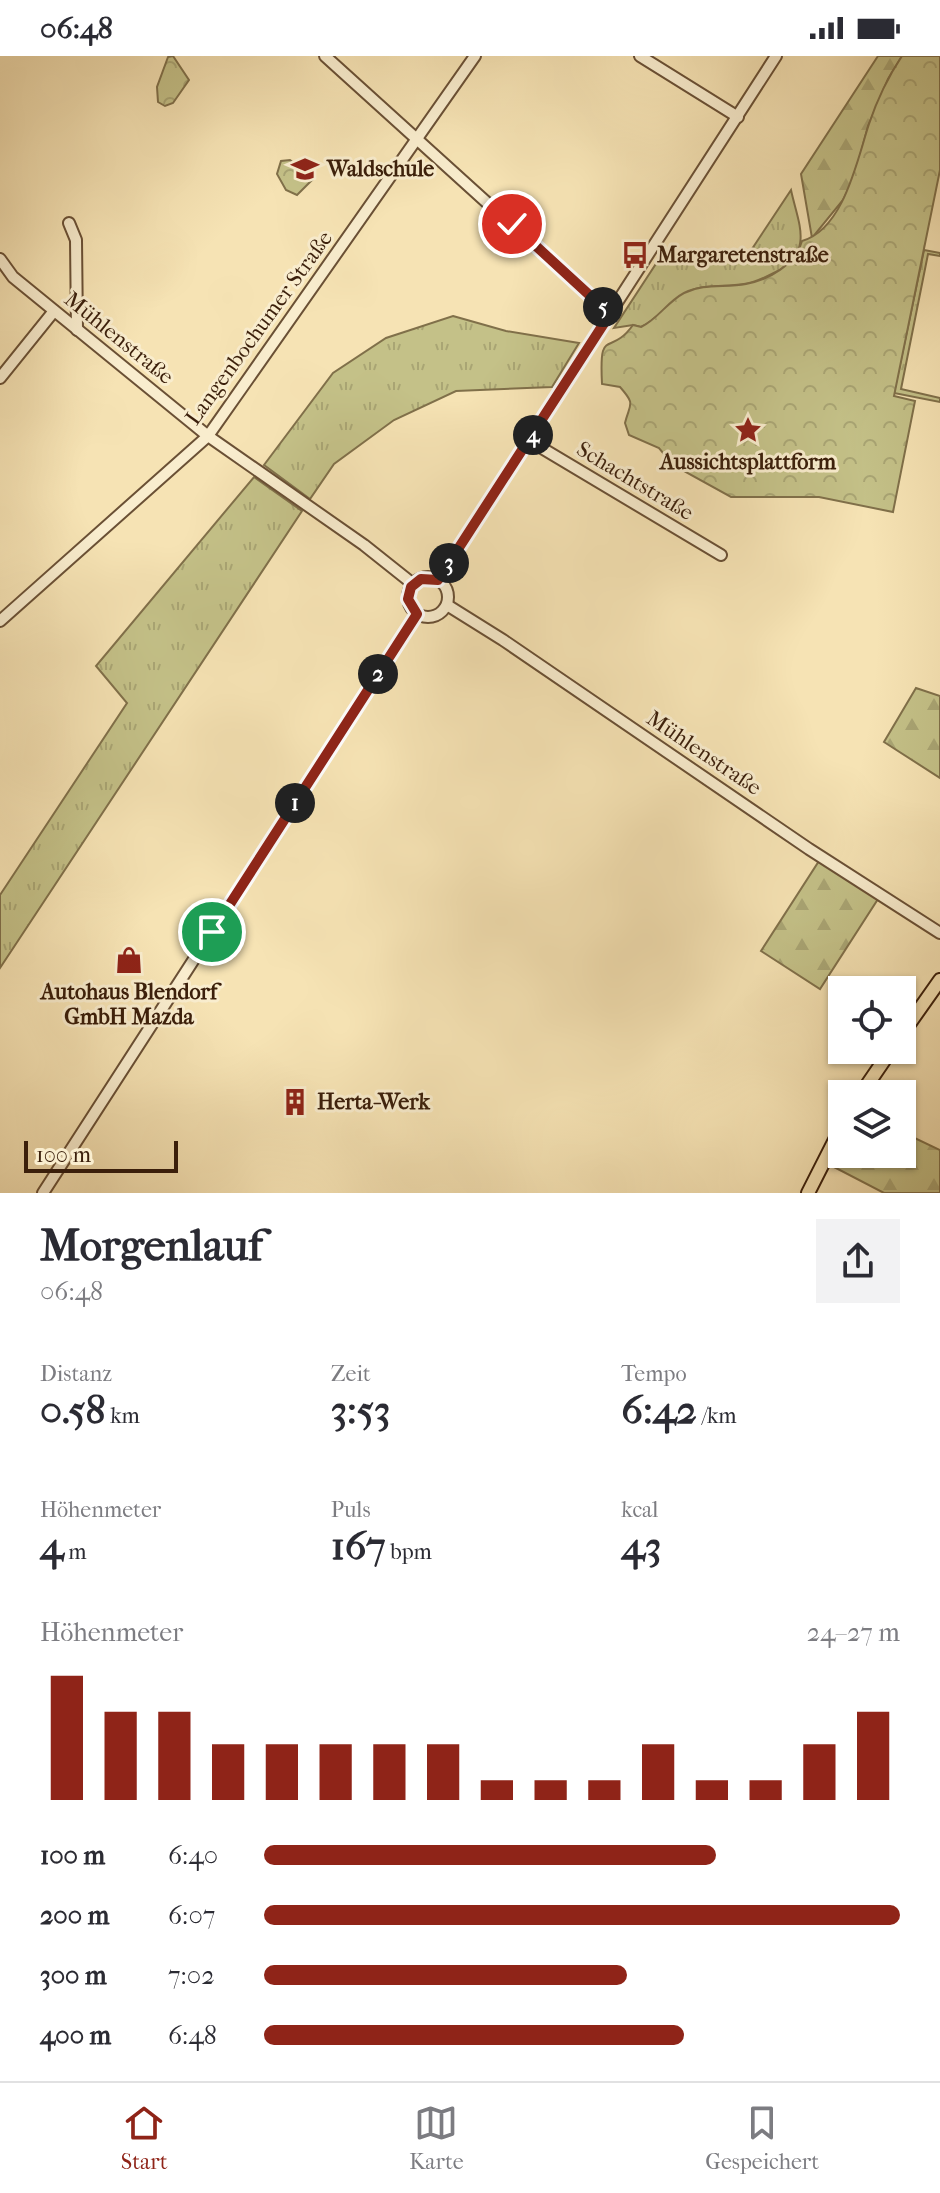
<!DOCTYPE html>
<html lang="de">
<head>
<meta charset="utf-8">
<style>
  body { margin:0; font-family:"IM FELL French Canon",serif; background:#f2f2f3; color:#2b2b33; height:100vh; display:flex; flex-direction:column; font-size:30px; white-space:nowrap }
  * { box-sizing:border-box; margin:0 }
  p { font-size:26px; color:#7c7c81 }
  .icon { flex:none; width:44px; height:44px; fill:none; stroke:currentColor; stroke-width:2; stroke-linecap:round; stroke-linejoin:round }
  .map { position:relative; height:1137px; overflow:hidden }
  .details { display:flex; flex-direction:column; background:#fff; flex:1 }
  .details>* { flex:none }
  .tools { position:absolute; left:828px; top:920px; display:grid; gap:16px }
  .tools a { display:grid; place-items:center; width:88px; height:88px; border-radius:0px; background:#fff; box-shadow:0 2px 6px #0004; font-size:40px }
  .scale { position:absolute; left:24px; bottom:20px; width:154px; box-sizing:border-box; padding-left:8px; border:4px solid #3b1f0b; border-top:0; font-size:22px; line-height:28px; white-space:nowrap; color:#3b1f0b; -webkit-text-stroke:6px #f9edce; paint-order:stroke }
  .pin { position:absolute; display:grid; place-items:center; width:68px; height:68px; color:#fff; margin:-34px; border:4px solid #fff; border-radius:50%; box-shadow:0 2px 8px #0007 }
  .km { position:absolute; width:40px; height:40px; margin:-20px; border-radius:50%; background:#222; color:#fff; font-size:22px; line-height:40px; text-align:center }
  .round { display:grid; place-items:center; flex:none; width:84px; height:84px; border-radius:0px; background:#f2f2f3 }
  .overview { display:flex; align-items:center; justify-content:space-between; height:136px; padding:0 40px }
  h1 { font-size:44px; font-weight:700; line-height:60px }
  .stats { display:grid; grid-template-columns:repeat(3,1fr); gap:12px; height:136px; padding:8px 40px }
  .stats div { display:grid; align-content:center }
  .stats b { font-size:40px; font-weight:700 }
  .stats small { font-size:22px; font-weight:400 }
  .stats p { font-size:22px }
  .chart { height:224px; padding:16px 40px }
  .chart p { display:flex; justify-content:space-between }
  .chart svg { width:100%; height:144px; margin-top:8px; stroke:#8f2418; stroke-width:6 }
  ul { padding:0 40px; list-style:none; font-size:26px }
  li { display:grid; grid-template-columns:128px 96px 1fr; align-items:center; height:60px }
  li i { height:20px; border-radius:10px; background:#8f2418 }
  .status { display:flex; justify-content:space-between; align-items:center; height:56px; padding:0 40px; background:#fff; direction:ltr }
  .status svg { height:22px; fill:currentColor }
  .tabs { display:flex; justify-content:space-around; align-items:center; height:112px; border-top:2px solid #e1e1e2; background:#fff; font-size:22px; color:#7c7c81 }
  .tabs a { display:grid; justify-items:center; gap:4px }
  .tabs .active { color:#8f2418 }
  .map>svg:first-child { display:block }
  .grass { fill:url(#grass-tufts); stroke:#80704a; stroke-width:2 }
  .forest { fill:url(#forest-firs); stroke:#80704a; stroke-width:2 }
  .park { fill:url(#park-crowns); stroke:#80704a; stroke-width:2 }
  .lines { fill:none; stroke-linecap:round; stroke-linejoin:round }
  .minor-casing { stroke:#6a5035; stroke-width:14 }
  .major-casing { stroke:#3b1f0b; stroke-width:16 }
  .minor { stroke:#f9edce; stroke-width:10 }
  .major { stroke:#f6e3b4; stroke-width:12 }
  .route-casing { stroke:#fff; stroke-width:16 }
  .route { stroke:#8f2418; stroke-width:10 }
  .labels { text-anchor:middle; dominant-baseline:central; stroke-width:6; stroke-linejoin:round; paint-order:stroke }
  .poi-label { font-size:22px; font-weight:bold; fill:#3b1f0b; stroke:#f9edce; text-anchor:start }
  .street-label { font-size:22px; fill:#3b1f0b; stroke:#f9edce }
</style>
</head>
<body>
<div class="status"><b>06:48</b><svg viewBox="0 0 49 12"><path d="M0 12V9h3v3zM5 12V6h3v6zM10 12V3h3v9zM15 12V0h3v12zM26 1h20v11H26zM47 4h2v5h-2z"/></svg></div>
<div class="map">
<svg width="940" height="1137" viewBox="0 0 940 1137">
  <defs>
    <pattern id="grass-tufts" width="24" height="20" patternUnits="userSpaceOnUse" patternTransform="scale(2)"><rect width="24" height="20" fill="#c4c188"/><path d="M3 7l-1-3M5 7V3M7 7l1-3M15 17l-1-3M17 17v-4M19 17l1-3" fill="none" stroke="#a9a574"/></pattern>
    <pattern id="forest-firs" width="22" height="20" patternUnits="userSpaceOnUse" patternTransform="scale(2)"><rect width="22" height="20" fill="#c4c188"/><path d="M5 1l3.5 6h-7zM16 11l3.5 6h-7z" fill="#a9a574"/></pattern>
    <pattern id="park-crowns" width="20" height="18" patternUnits="userSpaceOnUse" patternTransform="scale(2)"><rect width="20" height="18" fill="#c4c188"/><path d="M2 6a3 3 0 1 1 6 0M12 15a3 3 0 1 1 6 0" fill="none" stroke="#a9a574"/></pattern>
  </defs>
  <rect width="100%" height="100%" fill="#f6e3b4"/>
  <filter id="stains"><feTurbulence type="fractalNoise" baseFrequency=".0025" numOctaves="4"/><feColorMatrix values="0 0 0 0 .2 0 0 0 0 .09 0 0 0 0 .02 0 0 0 .5 -.17"/></filter>
  <radialGradient id="worn" r=".72"><stop offset=".6" stop-color="#630" stop-opacity="0"/><stop offset="1" stop-color="#630" stop-opacity=".3"/></radialGradient>
  <g class="grass">
    <path d="M791,134C798,167 814,194 778,215C767,220 756,227 744,228C727,231 711,228 695,233C672,240 661,262 641,271L633,269L614,272L663,197L744,205Z"/>
    <path d="M924,194L940,197V200L928,198L901,333L940,342V346L894,337Z"/>
    <path d="M453,260L506,275L579,287L552,331L456,335L394,364L334,408L310,443L264,409L333,317L386,282Z"/>
    <path d="M254,421L302,455L0,912V839L127,647L96,610Z"/>
  </g>
  <g class="forest">
    <path d="M878,0H902L888,23L868,70L854,122L843,144L812,182L801,118Z"/>
    <path d="M916,632L940,640V722L884,686Z"/>
    <path d="M819,805L878,843L820,933L761,895Z"/>
    <path d="M902,1076L940,1094V1137H884L832,1110L842,1089V1098H902Z"/>
  </g>
  <g class="park">
    <path d="M173,0L189,24L173,47L165,50L158,46L157,31L168,1Z"/>
    <path d="M902,0H940V114L894,340L915,345L893,456L819,441H731L673,409L659,392L629,379L625,367C630,347 636,349 620,331L602,328C599,269 609,302 633,269L641,271C657,264 667,246 684,237C704,227 725,232 746,228C769,224 796,208 802,185C844,173 857,104 869,68C877,44 888,21 902,0Z"/>
    <path d="M290,104L314,122L297,139L286,134L277,118L281,105Z"/>
  </g>
  <g class="lines">
    <g class="minor-casing">
      <g id="minor">
        <path d="M325,0L610,258"/>
        <path d="M640,0L738,61"/>
        <path d="M69,167L76,184L77,274"/>
        <path d="M0,203L13,221L208,380L364,489L413,528"/>
        <path d="M0,322L54,255"/>
        <path d="M530,385L721,499"/>
        <circle cx="428" cy="541" r="20"/>
        <path d="M438,524L776,0"/>
        <path d="M447,549L503,584L809,793L940,877"/>
        <path d="M0,565L208,380L475,0"/>
        <path d="M43,1137L417,558"/>
      </g>
    </g>
    <g class="major-casing">
      <g id="major">
        <path d="M902,978L940,924"/>
        <path d="M861,1038L891,994"/>
        <path d="M808,1137L842,1070"/>
      </g>
    </g>
    <use href="#minor" class="minor"/>
    <use href="#major" class="major"/>
  </g>
  <g class="lines">
    <g class="route-casing">
      <path id="route" d="M212,876L417,558L408,543L411,531L421,523L438,524L610,258L512,168"/>
    </g>
    <use href="#route" class="route"/>
  </g>
  <defs>
    <g id="school-bare" transform="scale(2.16)"><path d="M0-5L7-2L0 1L-7-2ZM-4 1L0 2.5L4 1V4Q0 6-4 4Z" fill="#8f2418" stroke="#f9edce" stroke-width="2.5" paint-order="stroke"/></g>
    <g id="bus-bare" transform="scale(2.16)"><path d="M-5-6H5V4H4V6H2V4H-2V6H-4V4H-5ZM-3.5-4V0h7V-4ZM-3.5 1.2v1.5H-2V1.2ZM2 1.2v1.5H3.5V1.2Z" fill="#8f2418" stroke="#f9edce" stroke-width="2.5" paint-order="stroke"/></g>
    <g id="sight-bare" transform="scale(2.16)"><path d="M0-6L1.8-2.2L6-1.7L2.9 1.2L3.7 5.4L0 3.3L-3.7 5.4L-2.9 1.2L-6-1.7L-1.8-2.2Z" fill="#8f2418" stroke="#f9edce" stroke-width="2.5" paint-order="stroke"/></g>
    <g id="shop-bare" transform="scale(2.16)"><path d="M-5-2.5h2.3a2.7 3.5 0 0 1 5.4 0H5L5.5 6h-11ZM-1.5-2.5h3a1.5 2.3 0 0 0-3 0Z" fill="#8f2418" stroke="#f9edce" stroke-width="2.5" paint-order="stroke"/></g>
    <g id="building-bare" transform="scale(2.16)"><path d="M-4-6H4V6H1V3H-1V6H-4ZM-2.5-4.3h1.7v1.8h-1.7ZM.8-4.3h1.7v1.8H.8ZM-2.5-1h1.7V.8h-1.7ZM.8-1h1.7V.8H.8Z" fill="#8f2418" stroke="#f9edce" stroke-width="2.5" paint-order="stroke"/></g>
  </defs>
  <g fill-rule="evenodd">
    <use href="#school-bare" x="305" y="113"/>
    <use href="#bus-bare" x="635" y="199"/>
    <use href="#sight-bare" x="748" y="374"/>
    <use href="#shop-bare" x="129" y="904"/>
    <use href="#building-bare" x="295" y="1046"/>
  </g>
  <g class="labels">
    <g class="poi-label">
      <text x="327" y="113">Waldschule</text>
      <text x="657" y="199">Margaretenstraße</text>
      <text x="748" y="406" text-anchor="middle">Aussichtsplattform</text>
      <text x="129" y="936" text-anchor="middle">Autohaus Blendorf<tspan x="129" dy="25">GmbH Mazda</tspan></text>
      <text x="317" y="1046">Herta-Werk</text>
    </g>
    <g class="street-label">
      <text transform="translate(259 272) rotate(-54)">Langenbochumer Straße</text>
      <text transform="translate(119 282) rotate(39)">Mühlenstraße</text>
      <text transform="translate(635 425) rotate(31)">Schachtstraße</text>
      <text transform="translate(704 697) rotate(34)">Mühlenstraße</text>
    </g>
  </g>
  <rect width="100%" height="100%" filter="url(#stains)"/>
  <rect width="100%" height="100%" fill="url(#worn)"/>
</svg>
<div class="tools">
<a><svg class="icon" aria-label="locate" viewBox="0 0 24 24"><circle cx="12" cy="12" r="6"/><path d="M12 2v4M12 18v4M2 12h4M18 12h4"/></svg></a>
<a><svg class="icon" aria-label="layers" viewBox="0 0 24 24"><path d="M12 4l9 5-9 5-9-5zM3 14l9 5 9-5"/></svg></a>
</div>
<div class="scale">100 m</div>
<div class="pin" style="left:212px;top:876px;background:#1e9e55"><svg class="icon" aria-label="arrive" viewBox="0 0 24 24"><path d="M6 21V4h12l-3 4 3 4H6"/></svg></div>
<div class="pin" style="left:512px;top:168px;background:#d93025"><svg class="icon" aria-label="check" viewBox="0 0 24 24"><path d="M5 12l5 5 9-10"/></svg></div>
<b class="km" style="left:295px;top:747px">1</b>
<b class="km" style="left:378px;top:618px">2</b>
<b class="km" style="left:449px;top:507px">3</b>
<b class="km" style="left:533px;top:379px">4</b>
<b class="km" style="left:603px;top:251px">5</b>
</div>
<section class="details">
<div class="overview"><div><h1>Morgenlauf</h1><p>06:48</p></div><a class="round"><svg class="icon" aria-label="share" viewBox="0 0 24 24"><path d="M12 15V3M7 8l5-5 5 5M5 13v7h14v-7"/></svg></a></div>
<div class="stats">
<div><p>Distanz</p><b>0.58<small> km</small></b></div>
<div><p>Zeit</p><b>3:53</b></div>
<div><p>Tempo</p><b>6:42<small> /km</small></b></div>
</div>
<div class="stats">
<div><p>Höhenmeter</p><b>4<small> m</small></b></div>
<div><p>Puls</p><b>167<small> bpm</small></b></div>
<div><p>kcal</p><b>43</b></div>
</div>
<div class="chart"><p><span>Höhenmeter</span>24–27 m</p>
<svg viewBox="0 0 160 44" preserveAspectRatio="none"><path d="M5 44V6M15 44V17M25 44V17M35 44V27M45 44V27M55 44V27M65 44V27M75 44V27M85 44V38M95 44V38M105 44V38M115 44V27M125 44V38M135 44V38M145 44V27M155 44V17"/></svg>
</div>
<ul>
<li><b>100 m</b>6:40<i style="width:71%"></i></li>
<li><b>200 m</b>6:07<i style="width:100%"></i></li>
<li><b>300 m</b>7:02<i style="width:57%"></i></li>
<li><b>400 m</b>6:48<i style="width:66%"></i></li>
</ul>
</section>
<nav class="tabs">
<a class="active"><svg class="icon" aria-label="home" viewBox="0 0 24 24"><path d="M3 11l9-7 9 7M6 9v11h12V9"/></svg>Start</a>
<a><svg class="icon" aria-label="map" viewBox="0 0 24 24"><path d="M3 6l6-2 6 2 6-2v14l-6 2-6-2-6 2zM9 4v14M15 6v14"/></svg>Karte</a>
<a><svg class="icon" aria-label="saved" viewBox="0 0 24 24"><path d="M7 4h10v16l-5-4-5 4z"/></svg>Gespeichert</a>
</nav>
</body>
</html>
